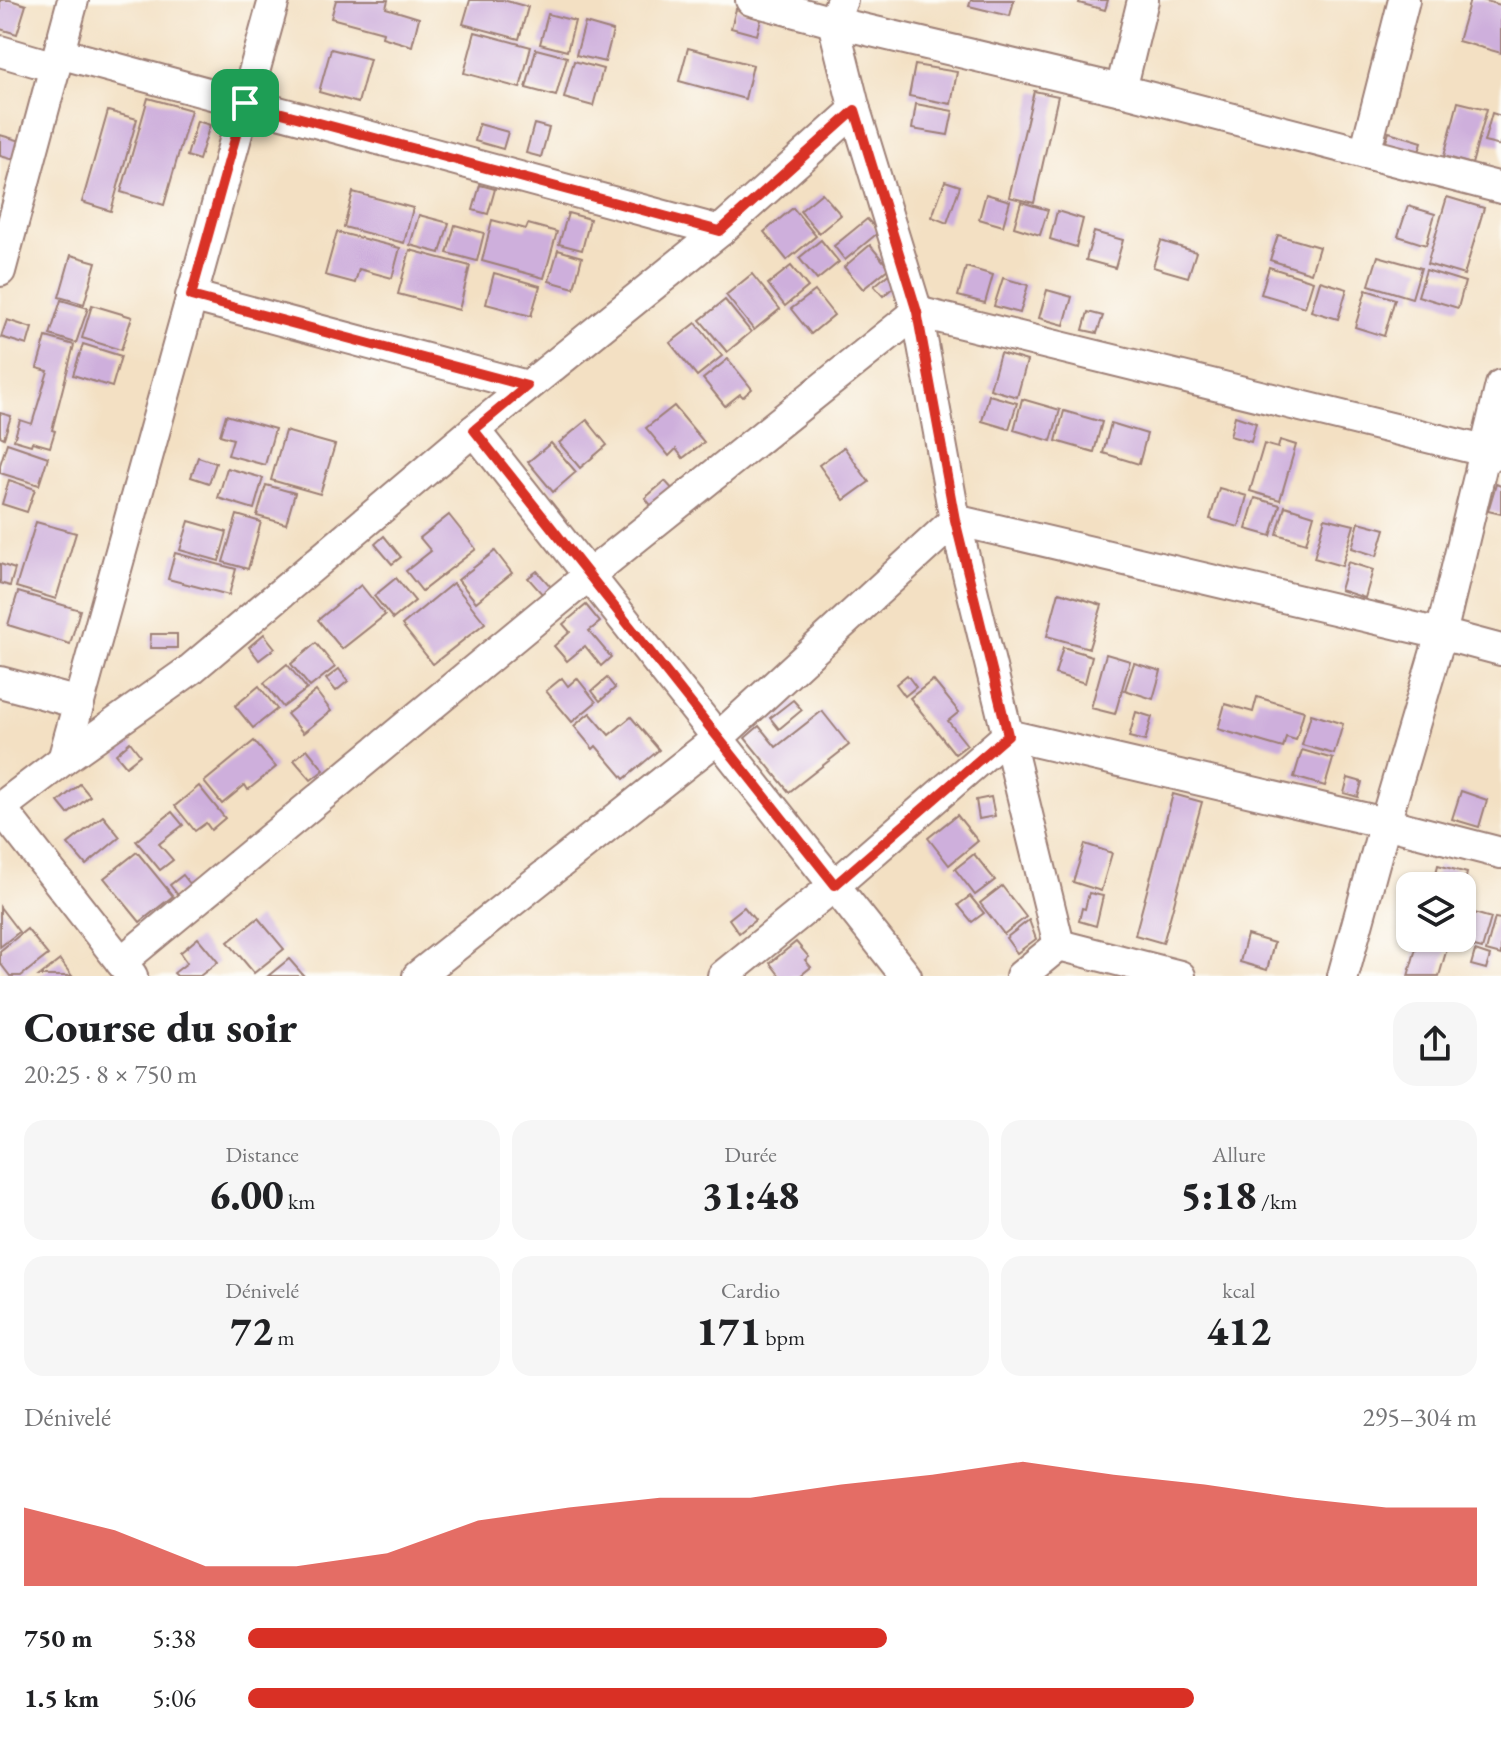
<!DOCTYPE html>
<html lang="fr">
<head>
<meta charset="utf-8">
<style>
  body { margin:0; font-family:"EB Garamond",serif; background:#f6f6f6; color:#202124; height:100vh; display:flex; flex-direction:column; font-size:30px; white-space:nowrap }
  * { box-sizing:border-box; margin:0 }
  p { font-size:26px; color:#757577 }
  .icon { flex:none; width:44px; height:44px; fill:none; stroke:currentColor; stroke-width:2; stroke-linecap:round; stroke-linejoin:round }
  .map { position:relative; height:976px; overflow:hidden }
  .sheet { display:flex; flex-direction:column; background:#fff; flex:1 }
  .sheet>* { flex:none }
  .buttons { position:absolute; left:1396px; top:872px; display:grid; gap:16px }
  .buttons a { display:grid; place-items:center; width:80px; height:80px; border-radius:16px; background:#fff; box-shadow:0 2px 6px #0004; font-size:40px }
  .pin { position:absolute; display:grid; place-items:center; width:68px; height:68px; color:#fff; margin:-34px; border-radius:16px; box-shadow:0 4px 12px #0006 }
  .round { display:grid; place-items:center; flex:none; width:84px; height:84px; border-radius:24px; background:#f6f6f6 }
  .summary { display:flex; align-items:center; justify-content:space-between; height:136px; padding:0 24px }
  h1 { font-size:44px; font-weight:800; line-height:60px }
  .figures { display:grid; grid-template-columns:repeat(3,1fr); gap:12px; height:136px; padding:8px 24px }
  .figures div { display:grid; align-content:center; border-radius:20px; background:#f6f6f6; text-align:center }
  .figures b { font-size:40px; font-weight:800 }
  .figures small { font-size:22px; font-weight:400 }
  .figures p { font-size:22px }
  .chart { height:224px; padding:16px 24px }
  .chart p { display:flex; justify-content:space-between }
  .chart svg { width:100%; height:144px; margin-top:8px; fill:#d93025; opacity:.7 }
  ul { padding:0 24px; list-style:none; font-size:26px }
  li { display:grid; grid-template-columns:128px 96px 1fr; align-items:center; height:60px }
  li i { height:20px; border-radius:10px; background:#d93025 }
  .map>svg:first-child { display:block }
  .building { fill:#ceafdc }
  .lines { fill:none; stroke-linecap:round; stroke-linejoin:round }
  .minor-casing { stroke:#9e8077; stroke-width:34 }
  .minor { stroke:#fff; stroke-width:30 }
  .route-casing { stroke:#fff; stroke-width:16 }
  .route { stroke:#d93025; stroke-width:10 }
</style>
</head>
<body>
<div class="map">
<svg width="1501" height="976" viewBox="0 0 1501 976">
  <rect width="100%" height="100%" fill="#fdfcf7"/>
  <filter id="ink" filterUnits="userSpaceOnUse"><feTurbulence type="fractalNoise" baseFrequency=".0125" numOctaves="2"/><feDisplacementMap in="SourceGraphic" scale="16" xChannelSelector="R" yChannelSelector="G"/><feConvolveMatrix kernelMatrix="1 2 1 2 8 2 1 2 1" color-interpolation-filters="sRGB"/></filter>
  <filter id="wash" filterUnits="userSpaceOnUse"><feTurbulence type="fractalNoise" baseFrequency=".006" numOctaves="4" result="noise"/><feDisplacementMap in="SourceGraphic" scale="32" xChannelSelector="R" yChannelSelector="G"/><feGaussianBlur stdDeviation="1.8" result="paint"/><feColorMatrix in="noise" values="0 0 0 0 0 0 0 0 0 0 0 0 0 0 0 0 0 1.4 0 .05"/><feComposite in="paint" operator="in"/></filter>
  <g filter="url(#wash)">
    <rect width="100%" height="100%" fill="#f3e0c3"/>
    <g id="blocks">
      <g class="building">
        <path d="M0,0H10L26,5L17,34L0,29Z"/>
        <path d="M336,0H388L386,8L419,18L412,46L382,37L383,32L331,18Z"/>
        <path d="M470,0H503L528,7L519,39L463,24Z"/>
        <path d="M971,0H1014L1010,16L969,6Z"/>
        <path d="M1080,0H1108L1105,10L1079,3Z"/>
        <path d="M1470,0H1482L1501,5V53L1458,41Z"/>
        <path d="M736,9L762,16L757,35L731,28Z"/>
        <path d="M548,14L575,21L567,51L540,44Z"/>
        <path d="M585,23L613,31L605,62L576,55Z"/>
        <path d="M475,32L531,47L520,88L464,73Z"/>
        <path d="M688,48L753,65L745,99L679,81Z"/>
        <path d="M331,49L370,59L358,103L319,92Z"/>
        <path d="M536,49L567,57L556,96L526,88Z"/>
        <path d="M574,61L603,69L593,106L564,98Z"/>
        <path d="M915,65L957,72L951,104L909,96Z"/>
        <path d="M1034,91L1058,96L1034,203L1009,197Z"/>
        <path d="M148,98L191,110L164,205L121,192Z"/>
        <path d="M1458,102L1487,109L1472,164L1444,156Z"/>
        <path d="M916,104L953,111L948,135L912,129Z"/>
        <path d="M108,111L137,119L111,211L82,202Z"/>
        <path d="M1492,113L1501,116V146L1484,142Z"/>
        <path d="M197,121L210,125L199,160L187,156Z"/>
        <path d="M479,124L508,132L503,149L475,141Z"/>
        <path d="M534,124L549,128L541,157L526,153Z"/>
        <path d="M1389,132L1422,142L1418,155L1385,145Z"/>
        <path d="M0,135L21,141L15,160L0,156Z"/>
        <path d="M945,181L960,186L947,223L932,217Z"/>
        <path d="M480,185L495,189L488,214L473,210Z"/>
        <path d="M353,192L413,208L404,243L344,227Z"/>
        <path d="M822,193L841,215L819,233L800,211Z"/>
        <path d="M986,194L1010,201L1003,226L979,219Z"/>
        <path d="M1447,197L1484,208L1464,275L1427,264Z"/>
        <path d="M1021,202L1048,210L1040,235L1014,227Z"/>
        <path d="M1408,206L1435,214L1426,245L1398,236Z"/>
        <path d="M793,208L816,236L787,260L764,232Z"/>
        <path d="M1057,211L1083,219L1076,247L1050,239Z"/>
        <path d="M568,213L590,219L582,250L559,244Z"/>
        <path d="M419,215L449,223L440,253L410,245Z"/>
        <path d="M867,219L879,232L845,260L834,246Z"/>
        <path d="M492,220L526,229L528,224L557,232L544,278L482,261Z"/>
        <path d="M455,225L484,233L477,261L447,253Z"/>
        <path d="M337,232L400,248L392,278L359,269L355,283L325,275Z"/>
        <path d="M1094,232L1123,240L1115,268L1086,260Z"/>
        <path d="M1278,235L1319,247L1311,273L1270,260Z"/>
        <path d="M821,240L839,262L817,280L799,258Z"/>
        <path d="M1161,241L1196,252L1188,277L1153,267Z"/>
        <path d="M870,245L889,268L863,289L844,267Z"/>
        <path d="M410,250L470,266L459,310L398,294Z"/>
        <path d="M558,250L582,257L574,288L549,281Z"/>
        <path d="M71,255L96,262L84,304L59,297Z"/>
        <path d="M1378,256L1421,268L1412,298L1369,285Z"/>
        <path d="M791,266L808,287L785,306L768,284Z"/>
        <path d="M966,267L993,275L985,303L958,296Z"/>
        <path d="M1269,267L1313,281L1305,307L1261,294Z"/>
        <path d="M1426,270L1465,282L1458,308L1418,296Z"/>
        <path d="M891,272L900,282L883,296L874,286Z"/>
        <path d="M494,273L540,286L531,316L486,304Z"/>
        <path d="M752,274L780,309L754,330L726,295Z"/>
        <path d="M1003,278L1028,285L1020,313L994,306Z"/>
        <path d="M1320,281L1347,289L1338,319L1311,311Z"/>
        <path d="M1047,290L1072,297L1064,325L1039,318Z"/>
        <path d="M1366,290L1395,299L1384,336L1355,327Z"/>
        <path d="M815,291L834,315L811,334L791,309Z"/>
        <path d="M61,300L88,308L76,343L50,335Z"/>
        <path d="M725,300L751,332L727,352L700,320Z"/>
        <path d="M92,305L132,317L121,350L82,338Z"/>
        <path d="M1088,312L1103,316L1097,333L1083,330Z"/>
        <path d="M7,320L32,328L27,345L1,337Z"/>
        <path d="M696,323L722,356L697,376L670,343Z"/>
        <path d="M46,337L74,345L52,430L55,431L50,447L32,442L31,445L14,440L20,420L32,424L48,371L37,368Z"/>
        <path d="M83,344L121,356L112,387L73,375Z"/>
        <path d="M1000,353L1027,361L1017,397L990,389Z"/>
        <path d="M728,359L752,389L743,397L740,394L725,406L703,379Z"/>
        <path d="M989,395L1017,403L1009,429L982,421Z"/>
        <path d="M1022,399L1060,410L1051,441L1014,430Z"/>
        <path d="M674,406L704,442L683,458L676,449L669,456L646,428Z"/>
        <path d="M1064,411L1102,422L1094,452L1056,441Z"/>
        <path d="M0,413L11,416L4,438L0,436Z"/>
        <path d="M226,415L275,429L265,465L228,455L233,439L220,435Z"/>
        <path d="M1235,416L1256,423L1251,442L1230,436Z"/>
        <path d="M587,420L607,445L580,468L559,443Z"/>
        <path d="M1111,423L1147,434L1139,464L1103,453Z"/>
        <path d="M285,431L335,445L320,494L271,480Z"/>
        <path d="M1280,440L1296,445L1280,500L1250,491L1264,444L1278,448Z"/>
        <path d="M7,443L48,457L39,485L0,473V465Z"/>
        <path d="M551,443L576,472L553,492L528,462Z"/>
        <path d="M844,447L869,482L844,500L819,465Z"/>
        <path d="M198,457L216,463L209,483L191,477Z"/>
        <path d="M227,468L263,478L254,509L218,498Z"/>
        <path d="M9,480L35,489L27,512L2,504Z"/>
        <path d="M665,481L675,492L654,509L645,498Z"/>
        <path d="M1496,484L1501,486V514L1488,511Z"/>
        <path d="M266,485L295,493L286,524L257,516Z"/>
        <path d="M1219,488L1247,496L1239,527L1210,519Z"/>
        <path d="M1255,498L1280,505L1271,536L1246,529Z"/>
        <path d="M1285,506L1314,515L1306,543L1277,534Z"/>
        <path d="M237,515L261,522L248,569L223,562Z"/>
        <path d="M449,515L476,549L422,591L406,571L431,551L420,538Z"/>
        <path d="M1325,518L1354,525L1342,566L1314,558Z"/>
        <path d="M189,521L227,532L219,561L180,550Z"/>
        <path d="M36,522L76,533L56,599L16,587Z"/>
        <path d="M1359,522L1385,529L1377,556L1352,548Z"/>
        <path d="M384,536L401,557L392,564L375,544Z"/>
        <path d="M495,551L512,573L476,602L458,580Z"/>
        <path d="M175,553L236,569L229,595L168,579Z"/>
        <path d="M1348,562L1373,570L1365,598L1340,590Z"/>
        <path d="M0,564L15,569L10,586L0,583Z"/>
        <path d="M537,571L552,588L543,595L528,578Z"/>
        <path d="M396,578L415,601L393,619L374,596Z"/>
        <path d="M453,583L485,623L433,664L402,625Z"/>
        <path d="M361,585L385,615L342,649L318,620Z"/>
        <path d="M18,592L80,610L70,644L8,625Z"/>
        <path d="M1059,592L1102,605L1089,648L1047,636Z"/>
        <path d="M586,605L600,622L589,631L611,657L601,666L585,646L567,661L554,646L570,632L563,624Z"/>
        <path d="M151,634H177V648H150Z"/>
        <path d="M264,634L275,648L259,660L249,647Z"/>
        <path d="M316,643L335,667L310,687L291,664Z"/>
        <path d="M1063,647L1092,656L1085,683L1055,674Z"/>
        <path d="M1106,654L1130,661L1115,714L1091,708Z"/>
        <path d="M1134,663L1161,671L1153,699L1125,690Z"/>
        <path d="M287,664L307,689L283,707L264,683Z"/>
        <path d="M339,669L348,681L336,691L326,679Z"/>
        <path d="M907,675L916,687L905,696L896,684Z"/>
        <path d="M562,678L568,686L577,678L596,702L572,722L546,691Z"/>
        <path d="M607,678L615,688L600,701L592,691Z"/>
        <path d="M933,680L959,712L948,721L967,745L955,754L910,698Z"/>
        <path d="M259,686L277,709L253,728L235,706Z"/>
        <path d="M316,691L331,711L303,733L287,714Z"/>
        <path d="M1257,697L1304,711L1296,740L1286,737L1283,748L1218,729L1225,704L1253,712Z"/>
        <path d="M793,700L802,710L779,729L770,718Z"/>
        <path d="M822,711L849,745L789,792L745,738L759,726L776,747Z"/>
        <path d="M1136,712L1152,717L1145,741L1129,737Z"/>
        <path d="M590,713L609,735L631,717L659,750L624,779L596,746L593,749L574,726Z"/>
        <path d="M1311,714L1343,724L1334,754L1302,745Z"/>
        <path d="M254,741L276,767L248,790L245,785L222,804L204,782Z"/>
        <path d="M130,742L140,755L126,766L116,754Z"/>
        <path d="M307,749L324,770L311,780L294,760Z"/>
        <path d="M1302,750L1333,759L1325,786L1294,777Z"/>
        <path d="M1348,778L1362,782L1358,797L1344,793Z"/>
        <path d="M80,784L90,796L68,814L58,802Z"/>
        <path d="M199,786L225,818L211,830L206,823L195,831L175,806Z"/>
        <path d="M1461,791L1487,800L1479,827L1452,819Z"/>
        <path d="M1173,794L1202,802L1163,943L1135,935Z"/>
        <path d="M991,797L995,816L979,819L976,800Z"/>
        <path d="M172,812L183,825L159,844L173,860L160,870L136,841Z"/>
        <path d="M957,815L978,841L949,865L928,838Z"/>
        <path d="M103,816L120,837L86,865L68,844Z"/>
        <path d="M1085,844L1112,853L1101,891L1073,882Z"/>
        <path d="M137,852L173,896L140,922L104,878Z"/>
        <path d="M974,854L995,880L975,895L955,869Z"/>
        <path d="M1438,865L1467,873L1464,886H1433Z"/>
        <path d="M183,875L191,885L178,895L170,885Z"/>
        <path d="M1002,886L1026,917L1004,934L980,903Z"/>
        <path d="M1089,893L1103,896L1096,926L1079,921L1082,908L1085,909Z"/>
        <path d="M970,896L984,913L972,922L958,905Z"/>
        <path d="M0,907L19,932L0,947Z"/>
        <path d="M744,907L755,920L739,933L729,919Z"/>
        <path d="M1464,910L1491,918L1482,949L1456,942L1457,938H1462V919Z"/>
        <path d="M258,918L284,949L254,973L228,942Z"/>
        <path d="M1495,918L1501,919V955L1486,951Z"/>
        <path d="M1029,920L1036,939L1017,953L1006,938Z"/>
        <path d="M27,929L48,955L21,976H10L0,963V951Z"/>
        <path d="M1247,935L1274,943L1267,970L1240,962Z"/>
        <path d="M198,938L218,962L200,976H177L174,973L187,963L180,953Z"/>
        <path d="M1419,938H1450L1439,976H1408Z"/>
        <path d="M796,942L809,957L805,960L811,967L800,976H780L770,963Z"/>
        <path d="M1475,951L1490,956L1486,969L1471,965Z"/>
        <path d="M289,959L304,976H268Z"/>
        <path d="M60,960L72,976H39Z"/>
      </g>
    </g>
  </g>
  <g filter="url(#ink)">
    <use href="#blocks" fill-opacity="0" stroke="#9e8077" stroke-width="2"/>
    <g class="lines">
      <g class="minor-casing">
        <g id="minor">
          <path d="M751,0L833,22L1121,90L1501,188"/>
          <path d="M842,0L833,22L855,110L917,312L955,520L1059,945"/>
          <path d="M0,51L55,67"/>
          <path d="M59,53L720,231"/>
          <path d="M1121,90L1143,0"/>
          <path d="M1365,153L1404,0"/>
          <path d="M0,271L73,0"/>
          <path d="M191,296L527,386"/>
          <path d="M474,430L906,976"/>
          <path d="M0,682L79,703"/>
          <path d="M63,760L274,0"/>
          <path d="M0,807L132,976"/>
          <path d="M0,808L63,760L190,670L474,430L720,231L855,110"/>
          <path d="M1059,945L1180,976"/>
          <path d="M121,962L588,576L917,312L1501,455"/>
          <path d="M418,976L718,738L955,520L1441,634L1501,650"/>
          <path d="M723,976L835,885L1008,735L1385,823L1501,853"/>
          <path d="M1021,976L1059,945"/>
          <path d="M1343,976L1385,823L1441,634L1501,385"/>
        </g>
      </g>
      <use href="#minor" class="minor"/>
    </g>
  </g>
  <g class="lines" filter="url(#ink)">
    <g class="route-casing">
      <path id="route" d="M245,103L720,231L855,110L917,312L955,520L1008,735L835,885L474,430L527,386L191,296Z"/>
    </g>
    <use href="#route" class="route"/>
  </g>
</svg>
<div class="buttons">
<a><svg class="icon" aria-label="layers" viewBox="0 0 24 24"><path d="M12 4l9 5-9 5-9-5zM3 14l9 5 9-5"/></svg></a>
</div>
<div class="pin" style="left:245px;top:103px;background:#1e9e55"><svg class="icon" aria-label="arrive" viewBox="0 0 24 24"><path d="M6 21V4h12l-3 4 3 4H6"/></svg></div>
</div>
<section class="sheet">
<div class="summary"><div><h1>Course du soir</h1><p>20:25 · 8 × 750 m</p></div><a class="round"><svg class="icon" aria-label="share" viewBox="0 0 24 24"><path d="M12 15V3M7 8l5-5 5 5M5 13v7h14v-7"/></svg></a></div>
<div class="figures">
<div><p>Distance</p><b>6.00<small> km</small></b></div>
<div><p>Durée</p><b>31:48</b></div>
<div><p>Allure</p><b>5:18<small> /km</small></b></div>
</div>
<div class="figures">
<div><p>Dénivelé</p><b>72<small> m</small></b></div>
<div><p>Cardio</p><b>171<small> bpm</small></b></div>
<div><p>kcal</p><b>412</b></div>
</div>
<div class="chart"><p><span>Dénivelé</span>295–304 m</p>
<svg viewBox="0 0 160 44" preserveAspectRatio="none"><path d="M0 44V20L10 27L20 38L30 38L40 34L50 24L60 20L70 17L80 17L90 13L100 10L110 6L120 10L130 13L140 17L150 20L160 20V44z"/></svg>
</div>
<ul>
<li><b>750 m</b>5:38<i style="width:52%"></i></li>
<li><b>1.5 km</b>5:06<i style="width:77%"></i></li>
</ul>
</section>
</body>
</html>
